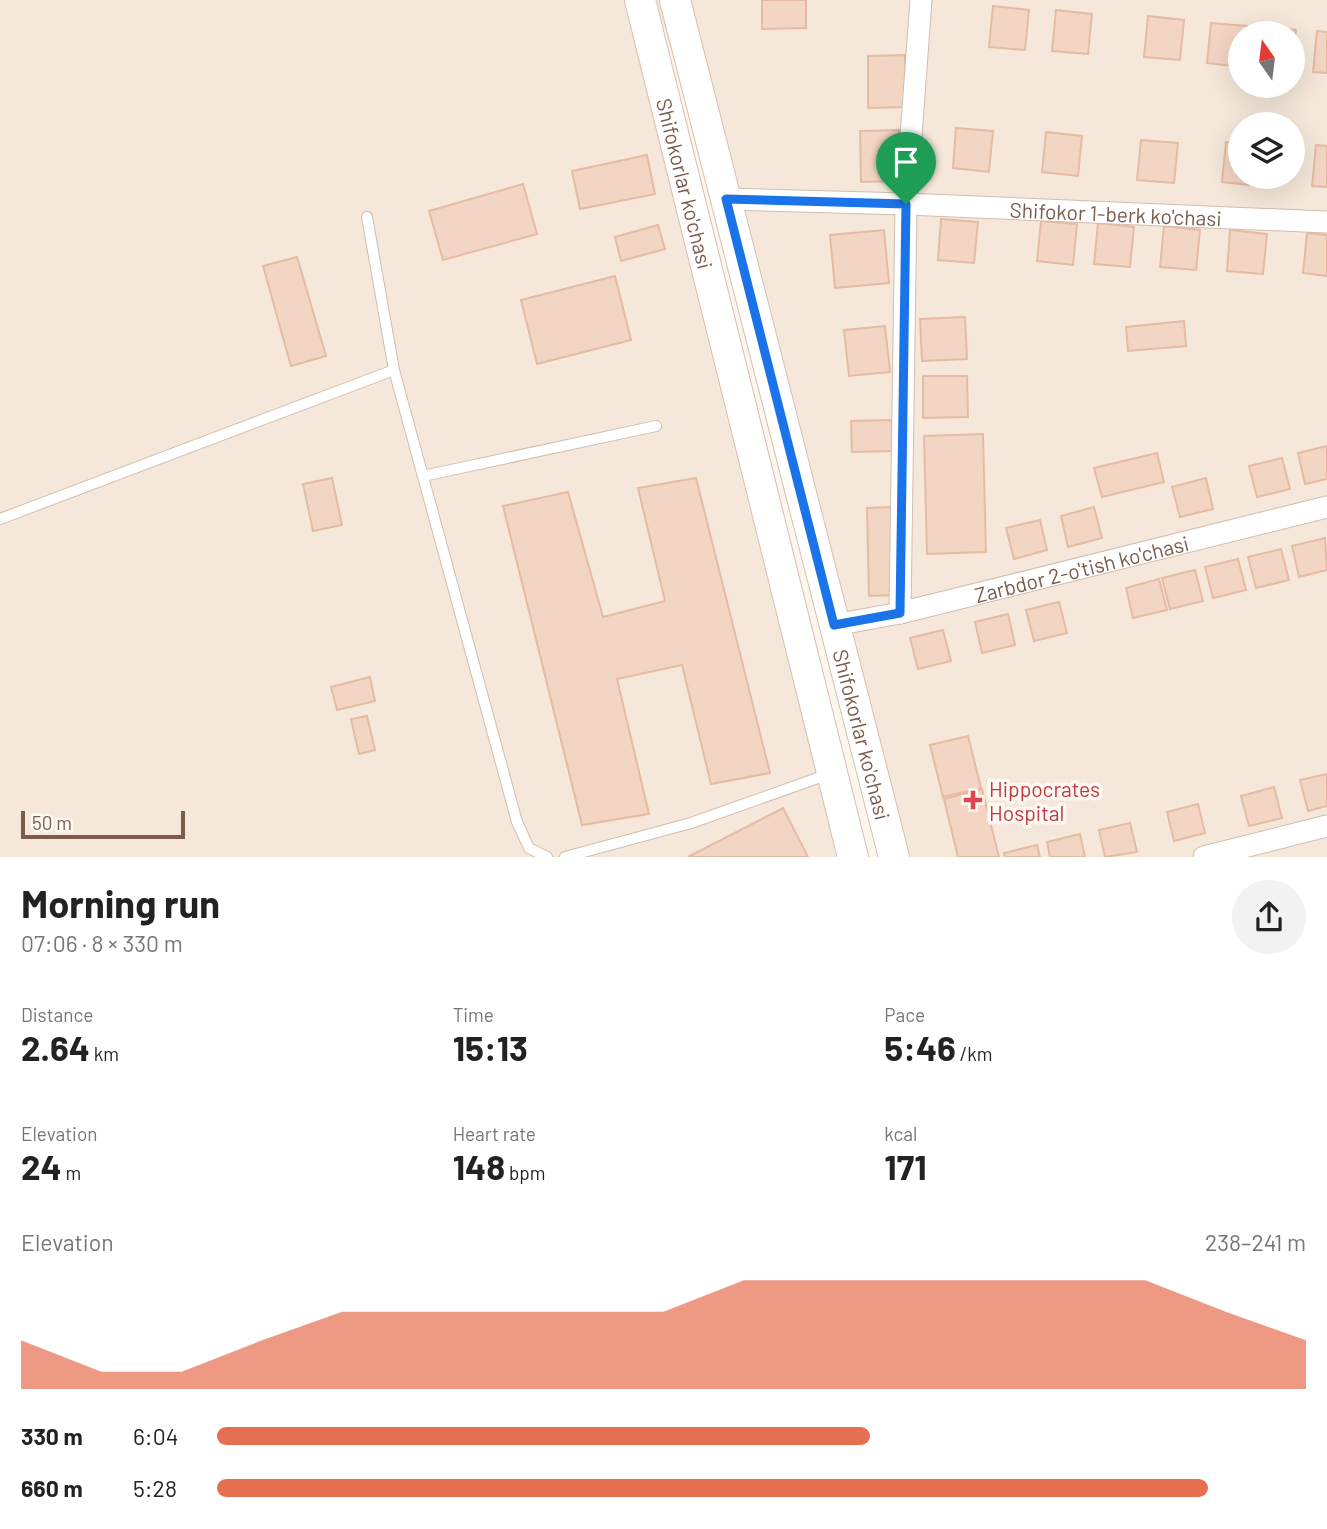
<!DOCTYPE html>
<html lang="en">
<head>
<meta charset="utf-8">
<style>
  body { margin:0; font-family:Barlow,sans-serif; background:#f2f2f2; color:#222; height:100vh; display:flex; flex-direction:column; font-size:26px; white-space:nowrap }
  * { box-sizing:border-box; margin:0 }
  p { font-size:23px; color:#767676 }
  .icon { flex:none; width:38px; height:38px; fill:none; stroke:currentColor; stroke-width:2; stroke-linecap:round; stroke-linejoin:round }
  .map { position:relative; height:857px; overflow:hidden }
  .details { display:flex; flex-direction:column; background:#fff; flex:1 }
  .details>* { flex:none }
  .needle { width:46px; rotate:346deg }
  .controls { position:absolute; left:1228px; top:21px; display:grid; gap:14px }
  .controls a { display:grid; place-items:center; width:77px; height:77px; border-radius:50%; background:#fff; box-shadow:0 7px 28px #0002; font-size:35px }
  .scale { position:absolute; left:21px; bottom:18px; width:164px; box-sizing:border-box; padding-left:7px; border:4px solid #7a5c4d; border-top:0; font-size:19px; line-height:24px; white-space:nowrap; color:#7a5c4d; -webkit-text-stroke:5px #fffaf3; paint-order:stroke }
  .pin { position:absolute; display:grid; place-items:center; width:60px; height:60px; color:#fff; margin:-72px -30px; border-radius:50% 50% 50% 0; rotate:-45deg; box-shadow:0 0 7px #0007 }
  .pin .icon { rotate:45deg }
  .round { display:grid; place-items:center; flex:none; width:74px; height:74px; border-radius:37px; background:#f2f2f2 }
  .summary { display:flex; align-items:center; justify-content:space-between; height:119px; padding:0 21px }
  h1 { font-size:38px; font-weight:700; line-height:52px }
  .figures { display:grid; grid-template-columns:repeat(3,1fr); gap:10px; height:119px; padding:7px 21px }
  .figures div { display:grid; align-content:center }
  .figures b { font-size:35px; font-weight:700 }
  .figures small { font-size:19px; font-weight:400 }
  .figures p { font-size:19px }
  .chart { height:196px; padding:14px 21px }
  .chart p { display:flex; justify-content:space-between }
  .chart svg { width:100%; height:126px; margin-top:7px; fill:#e76f51; opacity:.7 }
  ul { padding:0 21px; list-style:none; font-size:23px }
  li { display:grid; grid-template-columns:112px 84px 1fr; align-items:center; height:52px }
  li i { height:18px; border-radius:9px; background:#e76f51 }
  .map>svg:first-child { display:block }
  .residential { fill:#f5e8da; fill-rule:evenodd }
  .building { fill:#f3d5c3; stroke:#e6bba3; stroke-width:2 }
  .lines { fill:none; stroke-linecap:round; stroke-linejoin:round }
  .service-casing { stroke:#d1beb0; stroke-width:12 }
  .minor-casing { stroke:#d1beb0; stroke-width:23 }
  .secondary-casing { stroke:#d6c0b0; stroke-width:32 }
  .service { stroke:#fff; stroke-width:10 }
  .minor { stroke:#fff; stroke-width:21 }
  .secondary { stroke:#fff; stroke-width:30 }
  .route-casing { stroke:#fff; stroke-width:14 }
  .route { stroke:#1a73e8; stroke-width:9 }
  .health-dot { fill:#e0444e; stroke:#fffaf3; stroke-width:2.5 }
  .labels { text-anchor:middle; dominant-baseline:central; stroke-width:7; stroke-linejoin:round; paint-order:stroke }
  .street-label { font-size:21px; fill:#7a5c4d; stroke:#fffaf3 }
  .health-label { font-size:21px; fill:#be3a42; stroke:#fffaf3; text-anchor:start }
</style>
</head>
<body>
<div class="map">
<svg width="1327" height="857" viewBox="0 0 1327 857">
  <rect width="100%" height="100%" fill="#fdf6ec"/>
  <g class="residential">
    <path d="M0,0H638L846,857H0Z"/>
    <path d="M656,0H1327V857H908ZM1241,33H1293V86H1241ZM1241,124H1293V177H1241Z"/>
  </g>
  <g class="building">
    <path d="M762,0H806V28L762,29Z"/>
    <path d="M993,6L1029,10L1025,50L989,47Z"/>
    <path d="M1056,10L1092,14L1088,54L1052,51Z"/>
    <path d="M1148,16L1184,20L1180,60L1144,57Z"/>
    <path d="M1211,23L1247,26L1246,33H1241V67L1207,63Z"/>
    <path d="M1259,26L1296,30L1293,56V33H1259Z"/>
    <path d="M1317,31L1327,32V73L1313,72Z"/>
    <path d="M905,55L906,107L868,108V56Z"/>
    <path d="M956,128L993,131L989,172L953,168Z"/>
    <path d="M899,130V181L861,182L860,131Z"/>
    <path d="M1046,132L1082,136L1078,176L1042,172Z"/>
    <path d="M1141,140L1178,143L1174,183L1137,180Z"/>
    <path d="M1226,142L1241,143V177H1260L1259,186L1222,182Z"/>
    <path d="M1316,145L1327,146V187L1312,186Z"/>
    <path d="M647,155L655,194L580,209L572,171Z"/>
    <path d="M523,184L537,234L443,260L429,211Z"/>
    <path d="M941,219L978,222L974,263L938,260Z"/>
    <path d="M1041,221L1077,224L1073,265L1037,261Z"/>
    <path d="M1098,223L1134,227L1130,267L1094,264Z"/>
    <path d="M658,225L665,249L621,261L615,237Z"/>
    <path d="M1164,226L1200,230L1196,270L1160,267Z"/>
    <path d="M884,230L889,283L835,288L830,235Z"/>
    <path d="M1230,230L1267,234L1263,274L1227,271Z"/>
    <path d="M1307,233L1327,235V276L1303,273Z"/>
    <path d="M297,257L326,356L291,366L263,266Z"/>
    <path d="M615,276L631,340L537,364L521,300Z"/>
    <path d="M965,317L967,359L922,361L920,319Z"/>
    <path d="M1184,321L1186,346L1128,351L1126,327Z"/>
    <path d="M885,326L890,372L849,376L844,330Z"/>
    <path d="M923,376H967L968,417L923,418Z"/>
    <path d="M892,420L893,451L852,452L851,421Z"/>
    <path d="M983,434L986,552L927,554L924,436Z"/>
    <path d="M1327,446V479L1305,484L1298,453Z"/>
    <path d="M1157,453L1164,482L1102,497L1094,468Z"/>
    <path d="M1282,458L1290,489L1257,497L1249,466Z"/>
    <path d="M332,478L342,525L313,531L303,484Z"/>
    <path d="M696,478L770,773L711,784L682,665L617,679L649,814L582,825L503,506L568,492L603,617L665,601L638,488Z"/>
    <path d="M1206,478L1213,509L1180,517L1172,487Z"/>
    <path d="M891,507L894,595L869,596L867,508Z"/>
    <path d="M1094,507L1102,538L1068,547L1061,516Z"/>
    <path d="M1040,520L1047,550L1014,559L1006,528Z"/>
    <path d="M1325,538L1327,570L1299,577L1292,546Z"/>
    <path d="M1281,549L1289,580L1256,588L1248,557Z"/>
    <path d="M1238,559L1246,590L1213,598L1205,567Z"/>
    <path d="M1195,570L1203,601L1170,609L1162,578Z"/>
    <path d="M1159,579L1167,610L1133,618L1126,588Z"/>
    <path d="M1059,602L1067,633L1034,641L1026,610Z"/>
    <path d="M1008,614L1015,645L982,653L975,622Z"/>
    <path d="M943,630L951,661L918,669L910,638Z"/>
    <path d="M370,677L375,701L337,710L331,687Z"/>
    <path d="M367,716L375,750L359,754L351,719Z"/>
    <path d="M968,736L981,788L943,797L930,745Z"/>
    <path d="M1327,774V806L1308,811L1300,780Z"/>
    <path d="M1274,787L1282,818L1249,826L1241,796Z"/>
    <path d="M982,789L999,857H958L944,799Z"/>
    <path d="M1198,804L1205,833L1174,841L1167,812Z"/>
    <path d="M783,808L808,857H688Z"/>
    <path d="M1130,823L1137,852L1105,857L1099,830Z"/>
    <path d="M1080,834L1085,857H1050L1047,842Z"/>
    <path d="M1037,845L1040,857H1005L1004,853Z"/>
  </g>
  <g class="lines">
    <g class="service-casing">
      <g id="service">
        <path d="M367,217L394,370L517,822L529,848L547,857"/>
        <path d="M423,476L656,426"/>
        <path d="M0,519L394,370"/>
        <path d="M565,857L691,823L829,774"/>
      </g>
    </g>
    <g class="minor-casing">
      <g id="minor">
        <path id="s1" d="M726,199L906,204L1327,222"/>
        <path d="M900,613L906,204L921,0"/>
        <path id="s2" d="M834,625L900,613L1327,507"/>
        <path d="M1204,857L1327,826"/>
      </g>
    </g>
    <g class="secondary-casing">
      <g id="secondary">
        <path id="s3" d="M640,0L853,857"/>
        <path id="s4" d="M675,0L894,857"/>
      </g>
    </g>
    <use href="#service" class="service"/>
    <use href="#minor" class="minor"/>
    <use href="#secondary" class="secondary"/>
  </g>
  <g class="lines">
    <g class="route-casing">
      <path id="route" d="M726,199L906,204L900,613L834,625Z"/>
    </g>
    <use href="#route" class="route"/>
  </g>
  <path class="health-dot" d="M969.5 789.5h7v7h7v7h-7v7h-7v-7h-7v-7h7z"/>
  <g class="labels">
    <g class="street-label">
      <text stroke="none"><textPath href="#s3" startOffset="189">Shifokorlar ko'chasi</textPath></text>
      <text stroke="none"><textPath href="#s1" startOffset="390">Shifokor 1-berk ko'chasi</textPath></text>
      <text stroke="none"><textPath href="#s2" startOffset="254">Zarbdor 2-o'tish ko'chasi</textPath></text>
      <text stroke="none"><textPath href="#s4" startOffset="758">Shifokorlar ko'chasi</textPath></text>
    </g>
    <g class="health-label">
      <text x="989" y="788">Hippocrates<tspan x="989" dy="24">Hospital</tspan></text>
    </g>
  </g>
</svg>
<div class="controls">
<a><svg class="needle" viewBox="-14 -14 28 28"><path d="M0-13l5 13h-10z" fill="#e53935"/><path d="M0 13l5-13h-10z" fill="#767676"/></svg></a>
<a><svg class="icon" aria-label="layers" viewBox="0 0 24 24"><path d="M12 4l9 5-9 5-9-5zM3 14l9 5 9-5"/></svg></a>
</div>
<div class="scale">50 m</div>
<div class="pin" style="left:906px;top:204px;background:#1e9e55"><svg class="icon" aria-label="arrive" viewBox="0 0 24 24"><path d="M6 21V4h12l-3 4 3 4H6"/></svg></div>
</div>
<section class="details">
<div class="summary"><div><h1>Morning run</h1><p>07:06 · 8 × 330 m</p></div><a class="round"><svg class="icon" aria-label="share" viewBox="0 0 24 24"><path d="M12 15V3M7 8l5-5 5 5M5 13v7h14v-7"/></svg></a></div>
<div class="figures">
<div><p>Distance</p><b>2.64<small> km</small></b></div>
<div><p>Time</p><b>15:13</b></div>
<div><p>Pace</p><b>5:46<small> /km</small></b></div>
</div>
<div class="figures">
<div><p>Elevation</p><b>24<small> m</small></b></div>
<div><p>Heart rate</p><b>148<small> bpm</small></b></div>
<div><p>kcal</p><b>171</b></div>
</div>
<div class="chart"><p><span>Elevation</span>238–241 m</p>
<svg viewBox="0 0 160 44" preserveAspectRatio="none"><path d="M0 44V27L10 38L20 38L30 27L40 17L50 17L60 17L70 17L80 17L90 6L100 6L110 6L120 6L130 6L140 6L150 17L160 27V44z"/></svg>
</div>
<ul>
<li><b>330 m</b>6:04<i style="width:60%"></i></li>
<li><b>660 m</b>5:28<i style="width:91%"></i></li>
</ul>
</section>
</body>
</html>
